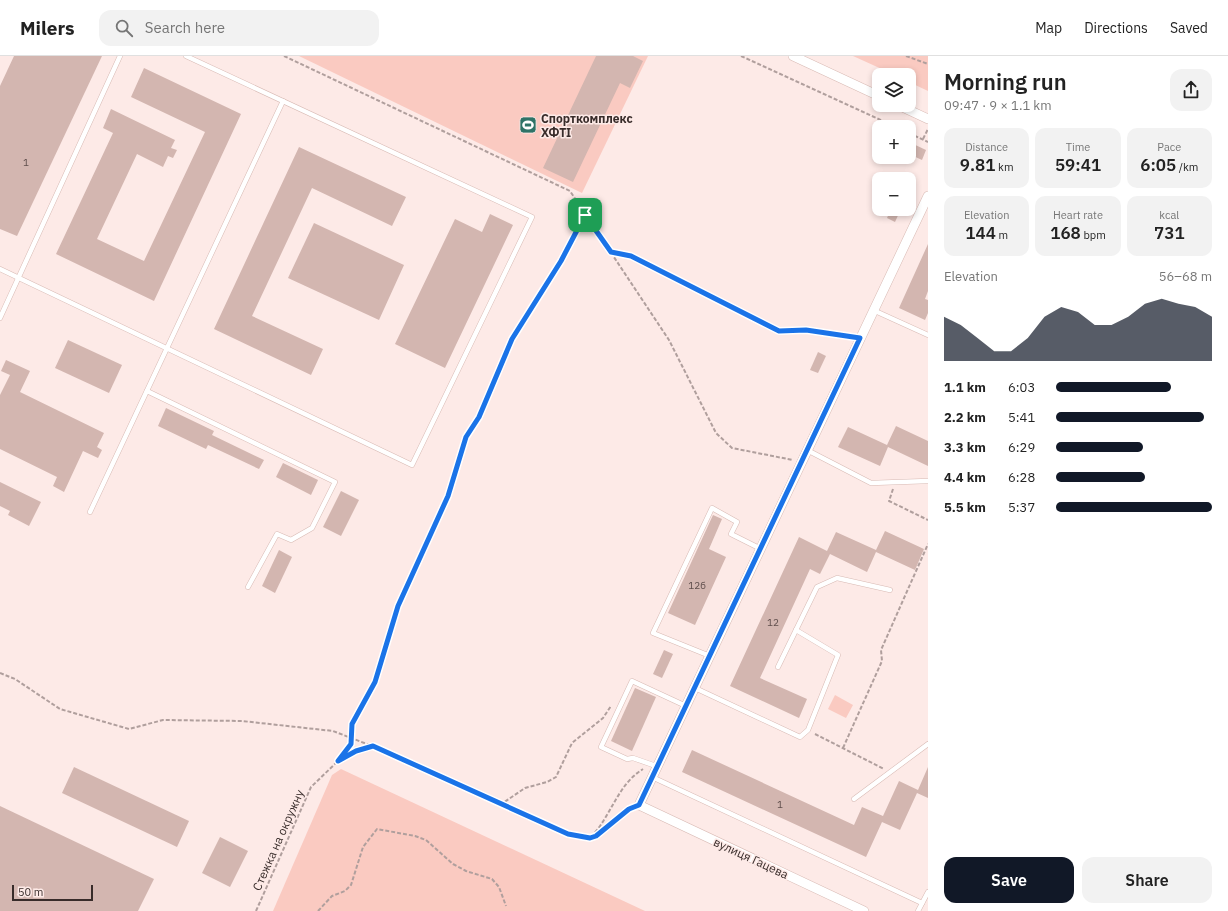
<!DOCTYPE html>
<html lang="en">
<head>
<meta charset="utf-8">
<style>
  body { margin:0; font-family:"IBM Plex Sans",sans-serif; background:#f2f2f2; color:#222; height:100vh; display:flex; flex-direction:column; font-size:15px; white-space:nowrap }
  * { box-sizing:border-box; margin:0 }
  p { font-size:13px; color:#767676 }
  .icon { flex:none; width:22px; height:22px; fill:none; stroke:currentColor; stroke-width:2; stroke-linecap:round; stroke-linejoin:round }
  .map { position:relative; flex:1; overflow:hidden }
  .details { display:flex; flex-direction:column; background:#fff; width:300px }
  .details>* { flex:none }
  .buttons { position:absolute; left:872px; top:12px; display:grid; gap:8px }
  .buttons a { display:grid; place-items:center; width:44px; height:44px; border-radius:8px; background:#fff; box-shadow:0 2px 6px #0003; font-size:20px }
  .scale { position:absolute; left:12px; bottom:10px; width:81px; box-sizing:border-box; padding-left:4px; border:2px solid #382c2a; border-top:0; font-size:11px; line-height:14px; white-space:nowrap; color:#382c2a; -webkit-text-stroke:3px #fdeae7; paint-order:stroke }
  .pin { position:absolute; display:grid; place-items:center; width:34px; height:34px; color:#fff; margin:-17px; border-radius:8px; box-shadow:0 2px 6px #0006 }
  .round { display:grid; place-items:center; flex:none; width:42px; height:42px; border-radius:12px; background:#f2f2f2 }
  .summary { display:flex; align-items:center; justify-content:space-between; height:68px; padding:0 16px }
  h1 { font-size:22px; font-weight:600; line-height:30px }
  .figures { display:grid; grid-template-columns:repeat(3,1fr); gap:6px; height:68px; padding:4px 16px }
  .figures div { display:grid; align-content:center; border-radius:10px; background:#f2f2f2; text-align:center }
  .figures b { font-size:17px; font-weight:600 }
  .figures small { font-size:11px; font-weight:400 }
  .figures p { font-size:11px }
  .chart { height:112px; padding:8px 16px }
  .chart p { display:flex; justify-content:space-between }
  .chart svg { width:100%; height:72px; margin-top:4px; fill:#111827; opacity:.7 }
  .cta { display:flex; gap:8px; margin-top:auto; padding:8px 16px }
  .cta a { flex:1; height:46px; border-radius:12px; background:#111827; color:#fff; font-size:16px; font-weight:600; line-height:46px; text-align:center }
  .cta a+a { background:#f2f2f2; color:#222 }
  ul { padding:0 16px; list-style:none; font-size:13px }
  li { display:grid; grid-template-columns:64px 48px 1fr; align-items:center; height:30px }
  li i { height:10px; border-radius:5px; background:#111827 }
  header { display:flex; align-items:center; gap:24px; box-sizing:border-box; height:56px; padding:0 20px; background:#fff; border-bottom:1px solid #e0e0e0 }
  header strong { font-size:19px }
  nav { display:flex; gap:22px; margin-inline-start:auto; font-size:14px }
  .search { width:280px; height:36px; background:#f2f2f2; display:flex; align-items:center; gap:10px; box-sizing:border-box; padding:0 14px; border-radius:12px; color:#767676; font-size:15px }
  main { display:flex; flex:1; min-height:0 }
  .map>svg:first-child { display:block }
  .green { fill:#facac1 }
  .building { fill:#d3b6b0 }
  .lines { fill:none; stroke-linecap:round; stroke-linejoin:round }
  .lane-casing { stroke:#d8bab4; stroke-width:5.5 }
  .street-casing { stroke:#d8bab4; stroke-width:10 }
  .path { stroke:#b09f9d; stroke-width:2; stroke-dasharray:4 2; stroke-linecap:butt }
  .lane { stroke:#fff; stroke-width:4.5 }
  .street { stroke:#fff; stroke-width:9 }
  .route-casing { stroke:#fff; stroke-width:8 }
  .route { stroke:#1a73e8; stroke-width:5 }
  .labels { text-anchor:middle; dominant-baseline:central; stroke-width:3; stroke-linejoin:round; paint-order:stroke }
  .number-label { font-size:10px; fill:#5f4e4c }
  .poi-label { font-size:12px; font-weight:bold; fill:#382c2a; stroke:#fdeae7; text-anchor:start }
  .street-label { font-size:12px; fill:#382c2a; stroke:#fdeae7 }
</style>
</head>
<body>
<header>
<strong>Milers</strong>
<div class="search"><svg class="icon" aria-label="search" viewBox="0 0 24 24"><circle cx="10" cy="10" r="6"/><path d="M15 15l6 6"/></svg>Search here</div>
<nav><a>Map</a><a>Directions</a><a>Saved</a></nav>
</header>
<main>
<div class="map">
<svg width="928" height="855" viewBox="0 0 928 855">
  <rect width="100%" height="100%" fill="#fdeae7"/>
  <g class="green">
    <path d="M299,0H648L582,137Z"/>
    <path d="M853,0H928V35L909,26V19H895Z"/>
    <path d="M835,639L853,649L846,662L828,653Z"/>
    <path d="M341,713L645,855H273L332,719Z"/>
  </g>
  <g class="building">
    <path d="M14,0H102L17,180L0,173V30Z"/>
    <path d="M596,0H633L643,5L630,32L620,27L573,126L543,112Z"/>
    <path d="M144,12L241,58L154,245L56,198L113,77L103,72L111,53L175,84L171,92L177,94L173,102L168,100L163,111L137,98L97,183L144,205L205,76L131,41Z"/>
    <path d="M909,86L926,94L922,104L909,98Z"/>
    <path d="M299,91L406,141L392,170L312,132L252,260L323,293L311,319L214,273Z"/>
    <path d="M891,153H901L895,166L887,162Z"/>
    <path d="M490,158L513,169L445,312L395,288L455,163L482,176Z"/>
    <path d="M314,167L404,209L379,264L288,222Z"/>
    <path d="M928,188V235L925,243L928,244V257L925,264L899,252Z"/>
    <path d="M68,284L122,309L109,337L55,312Z"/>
    <path d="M818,296L826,300L818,317L810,314Z"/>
    <path d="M6,304L30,315L20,336L104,377L97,391L102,394L98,402L83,395L64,436L53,430L57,421L0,393V339L10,319L1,315Z"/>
    <path d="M166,352L214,375L212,379L264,404L259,413L208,389L206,393L158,370Z"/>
    <path d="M896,370L928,385V410L888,391L880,410L838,391L848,371L887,389Z"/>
    <path d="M283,407L318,424L311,439L276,421Z"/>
    <path d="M0,426L41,446L29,470L8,459L10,455L0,450Z"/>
    <path d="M341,435L359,444L341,480L323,471Z"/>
    <path d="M713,459L722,463L709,493L726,501L695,569L668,557Z"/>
    <path d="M885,475L924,493L915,514L876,496L867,516L830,498L820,518L810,513L760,622L807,643L799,662L730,630L799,481L827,495L836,476L876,494Z"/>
    <path d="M279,494L292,501L275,537L262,530Z"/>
    <path d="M664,594L673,598L662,622L653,618Z"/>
    <path d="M635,632L656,641L632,695L611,685Z"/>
    <path d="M692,694L854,769L862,751L883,760L899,725L918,734L928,711V742L917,737L900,774L882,766L866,801L682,716Z"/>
    <path d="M74,711L189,765L177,791L62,737Z"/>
    <path d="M0,750L154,823L138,855H0Z"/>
    <path d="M220,781L248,795L230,831L202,817Z"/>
  </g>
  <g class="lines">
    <g class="lane-casing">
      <g id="lane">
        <path d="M0,213L412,409L532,161L186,0"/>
        <path d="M873,254L928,279"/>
        <path d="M0,262L120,0"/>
        <path d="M147,335L335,426L312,472L291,484L277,478L248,531"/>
        <path d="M807,394L871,427L928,425"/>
        <path d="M90,456L283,45"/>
        <path d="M796,574L817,531L837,522L890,534"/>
        <path d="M710,600L653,577L712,452L737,466L731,478L761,493"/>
        <path d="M695,632L800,681L808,674L838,599L796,574L778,611"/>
        <path d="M656,710L633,702L627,703L601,691L632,625L686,650"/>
        <path d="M652,721L922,847"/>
        <path d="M854,743L928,688"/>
        <path d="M918,855L928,836"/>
      </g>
    </g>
    <g class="street-casing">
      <g id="street">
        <path d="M793,0L879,40"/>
        <path d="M898,49L928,63"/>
        <path d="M864,855L639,749L928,140"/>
      </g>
    </g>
    <g class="path">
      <path d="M284,0L570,135L669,284L716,377L732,392L793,404"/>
      <path d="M741,0L896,71"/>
      <path d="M906,0L928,8"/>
      <path d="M909,77L928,86"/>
      <path d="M923,83L928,73"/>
      <path d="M611,195L631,200L779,275L806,274L851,280"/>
      <path d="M893,433L889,445L928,464"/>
      <path d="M0,617L15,623L60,653L129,673L163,664L242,665L333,675L372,690"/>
      <path d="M815,678L884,713"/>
      <path d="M843,692L882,605L881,594L928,488"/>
      <path d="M338,705L351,688L352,668L375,626L398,550L448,440L466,381L479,361L512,283L561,205L585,159"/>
      <path d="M500,749L525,732L547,726L556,721L572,687L603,662L611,650"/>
      <path d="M591,781C612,759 617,729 643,713"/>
      <path d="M256,855L311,731L338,705L356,695L373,690L500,749L578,781L590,782L596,780L630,753"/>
      <path d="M318,855L332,840L345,835L351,829L363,791L377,773L415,780L426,784L453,808L466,815L492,823L499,831L506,850"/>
    </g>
    <use href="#lane" class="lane"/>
    <use href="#street" class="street"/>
  </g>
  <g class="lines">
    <g class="route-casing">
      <path id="route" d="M585,159L611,196L631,200L779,275L806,274L860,282L639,749L629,753L596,780L590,782L568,778L373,690L356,695L338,705L351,688L352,668L375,626L398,550L448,440L466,381L479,361L512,283L561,205Z"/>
    </g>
    <use href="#route" class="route"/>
  </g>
  <defs>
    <g id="stadium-square" transform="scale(0.9)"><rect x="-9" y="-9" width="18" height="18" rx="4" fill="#2e7367" stroke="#fdeae7"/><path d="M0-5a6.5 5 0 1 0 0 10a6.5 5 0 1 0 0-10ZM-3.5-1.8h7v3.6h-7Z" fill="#fff"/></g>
  </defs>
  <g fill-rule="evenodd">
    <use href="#stadium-square" x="528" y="69"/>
  </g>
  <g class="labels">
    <g class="number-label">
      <text x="26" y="106">1</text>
      <text x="697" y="529">12б</text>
      <text x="773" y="566">12</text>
      <text x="780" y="748">1</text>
    </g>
    <g class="poi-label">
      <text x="541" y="62">Спорткомплекс<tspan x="541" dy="14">ХФТІ</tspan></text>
    </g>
    <g class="street-label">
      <text transform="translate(278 784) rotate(-66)">Стежка на окружну</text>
      <text transform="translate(751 802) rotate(25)">вулиця Гацева</text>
    </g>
  </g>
</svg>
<div class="buttons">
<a><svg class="icon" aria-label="layers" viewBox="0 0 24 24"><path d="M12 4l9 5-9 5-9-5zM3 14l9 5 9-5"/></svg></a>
<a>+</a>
<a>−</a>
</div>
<div class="scale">50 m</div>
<div class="pin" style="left:585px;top:159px;background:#1e9e55"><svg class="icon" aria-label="arrive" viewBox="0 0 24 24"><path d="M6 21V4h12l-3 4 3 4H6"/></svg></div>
</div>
<section class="details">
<div class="summary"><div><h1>Morning run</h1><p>09:47 · 9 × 1.1 km</p></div><a class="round"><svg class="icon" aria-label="share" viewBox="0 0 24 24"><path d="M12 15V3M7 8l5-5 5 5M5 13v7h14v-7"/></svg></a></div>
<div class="figures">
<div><p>Distance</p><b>9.81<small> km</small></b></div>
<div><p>Time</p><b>59:41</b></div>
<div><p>Pace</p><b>6:05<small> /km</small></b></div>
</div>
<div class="figures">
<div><p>Elevation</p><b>144<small> m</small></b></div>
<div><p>Heart rate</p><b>168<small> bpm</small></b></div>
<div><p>kcal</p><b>731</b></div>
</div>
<div class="chart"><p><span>Elevation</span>56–68 m</p>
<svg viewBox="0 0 160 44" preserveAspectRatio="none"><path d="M0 44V17L10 22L20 30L30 38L40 38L50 30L60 17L70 11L80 14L90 22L100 22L110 17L120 9L130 6L140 9L150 11L160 17V44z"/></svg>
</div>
<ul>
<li><b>1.1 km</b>6:03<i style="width:74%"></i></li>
<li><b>2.2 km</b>5:41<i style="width:95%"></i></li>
<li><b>3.3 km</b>6:29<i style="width:56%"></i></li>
<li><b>4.4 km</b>6:28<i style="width:57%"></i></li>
<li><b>5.5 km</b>5:37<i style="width:100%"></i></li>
</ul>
<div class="cta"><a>Save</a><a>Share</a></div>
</section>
</main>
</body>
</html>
